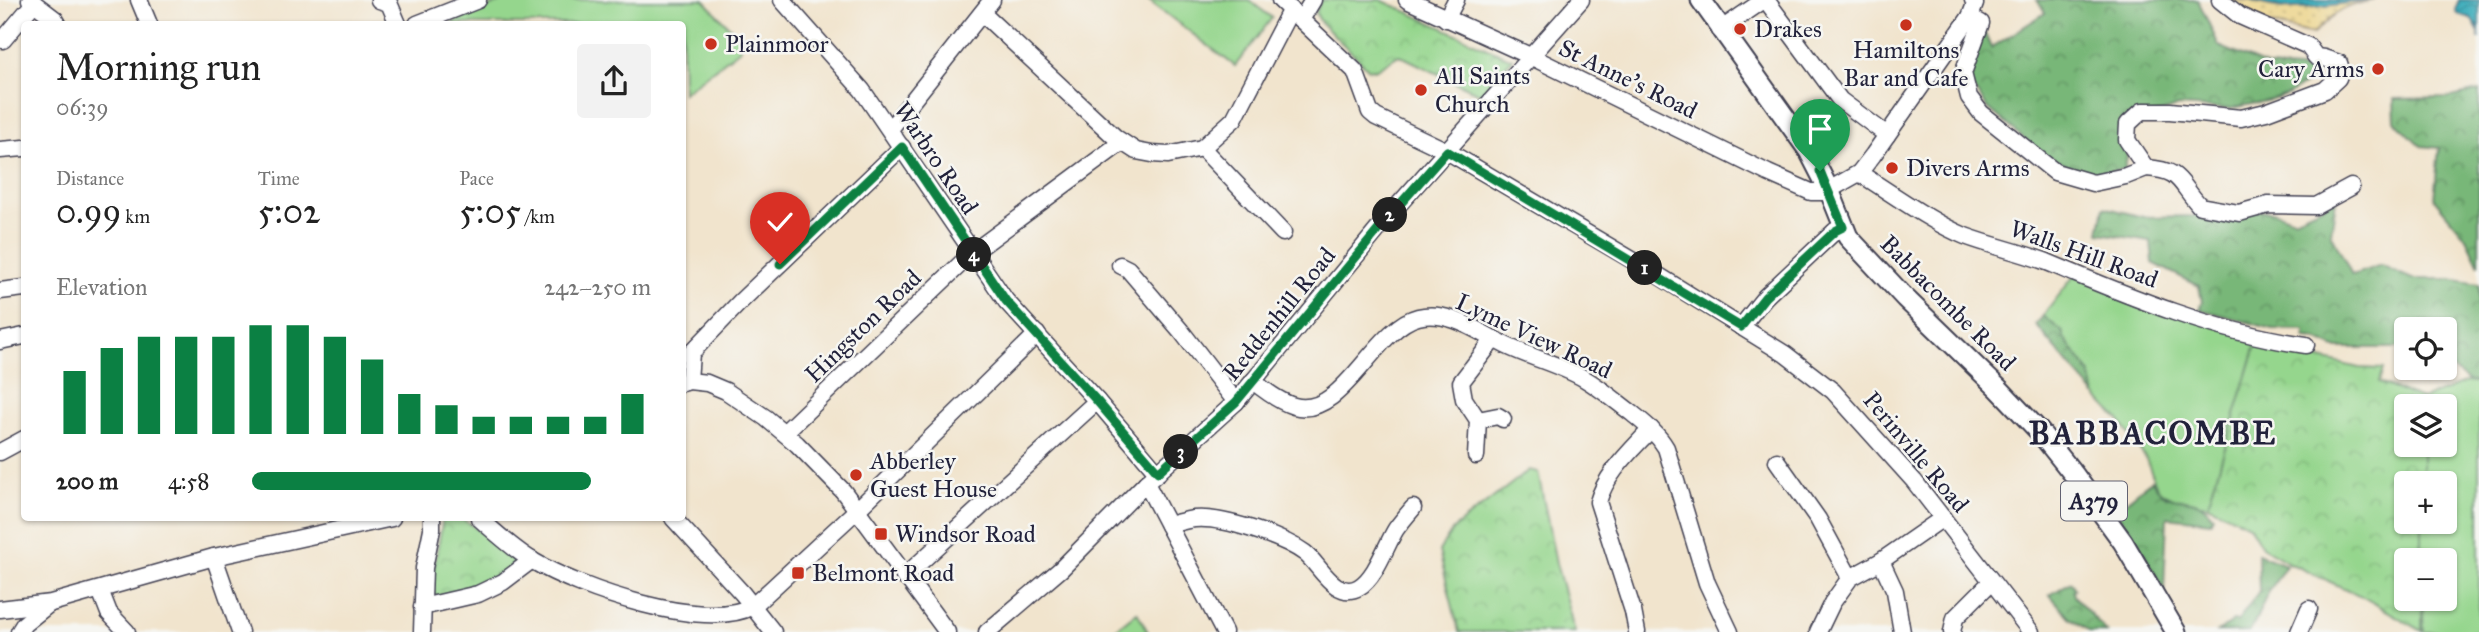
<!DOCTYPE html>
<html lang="en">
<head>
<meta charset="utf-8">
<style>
  body { margin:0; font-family:"IM FELL Great Primer",serif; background:#f2f2f2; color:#222; height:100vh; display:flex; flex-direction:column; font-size:26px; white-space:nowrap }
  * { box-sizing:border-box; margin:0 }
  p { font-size:23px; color:#767676 }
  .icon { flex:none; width:38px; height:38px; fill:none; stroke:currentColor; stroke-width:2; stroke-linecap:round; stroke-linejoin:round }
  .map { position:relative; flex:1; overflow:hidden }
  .panel { position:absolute; left:21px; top:21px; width:665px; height:500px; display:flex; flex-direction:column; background:#fff; border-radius:7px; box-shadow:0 2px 5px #0004 }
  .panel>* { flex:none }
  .buttons { position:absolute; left:2394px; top:317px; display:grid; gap:14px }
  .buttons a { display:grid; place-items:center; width:63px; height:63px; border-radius:7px; background:#fff; box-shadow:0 2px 5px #0004; font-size:35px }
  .pin { position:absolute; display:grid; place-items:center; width:60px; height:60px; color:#fff; margin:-72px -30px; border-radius:50% 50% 50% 0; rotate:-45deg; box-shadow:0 0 7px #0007 }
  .pin .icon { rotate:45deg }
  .km { position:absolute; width:35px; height:35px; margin:-18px; border-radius:50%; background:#222; color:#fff; font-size:19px; line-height:35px; text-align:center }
  .round { display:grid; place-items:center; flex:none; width:74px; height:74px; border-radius:7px; background:#f2f2f2 }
  .overview { display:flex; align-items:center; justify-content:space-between; height:119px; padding:0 35px }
  h1 { font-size:38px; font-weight:600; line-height:52px }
  .metrics { display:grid; grid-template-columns:repeat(3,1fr); gap:10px; height:119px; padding:7px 35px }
  .metrics div { display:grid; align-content:center }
  .metrics b { font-size:35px; font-weight:600 }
  .metrics small { font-size:19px; font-weight:400 }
  .metrics p { font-size:19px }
  .chart { height:196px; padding:14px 35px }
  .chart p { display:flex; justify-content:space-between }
  .chart svg { width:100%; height:126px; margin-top:7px; stroke:#0b8043; stroke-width:6 }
  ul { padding:0 35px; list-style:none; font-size:23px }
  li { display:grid; grid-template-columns:112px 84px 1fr; align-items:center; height:52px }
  li i { height:18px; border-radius:9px; background:#0b8043 }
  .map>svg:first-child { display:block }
  .green { fill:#95d68d; stroke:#5c7c64; stroke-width:2 }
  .forest { fill:url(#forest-crowns); stroke:#4d6c5a; stroke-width:2 }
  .sand { fill:url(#sand-dots); stroke:#887e6c; stroke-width:2 }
  .park { fill:url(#park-crowns); stroke:#5c7c64; stroke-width:2 }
  .water { fill:url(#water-waves); stroke:#30687b; stroke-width:2 }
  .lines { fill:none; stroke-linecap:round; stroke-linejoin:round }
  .minor-casing { stroke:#413f51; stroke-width:19 }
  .major-casing { stroke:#413f51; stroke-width:23 }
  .minor { stroke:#fff; stroke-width:16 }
  .major { stroke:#fff; stroke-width:19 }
  .route-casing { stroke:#fff; stroke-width:14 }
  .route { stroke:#0b8043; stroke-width:9 }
  .poi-dot { fill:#c8321e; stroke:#f6f6f2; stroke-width:2.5 }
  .labels { text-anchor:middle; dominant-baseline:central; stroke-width:5; stroke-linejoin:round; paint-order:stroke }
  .shield { fill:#f6f6f2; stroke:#626272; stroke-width:2 }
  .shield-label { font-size:23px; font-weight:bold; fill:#22223b }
  .poi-label { font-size:24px; fill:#22223b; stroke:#f6f6f2; text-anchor:start }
  .street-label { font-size:24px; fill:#22223b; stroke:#f6f6f2 }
  .district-label { font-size:32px; font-weight:bold; letter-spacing:2px; fill:#22223b; stroke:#f6f6f2 }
</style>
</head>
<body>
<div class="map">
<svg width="2479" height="632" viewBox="0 0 2479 632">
  <defs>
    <pattern id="forest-crowns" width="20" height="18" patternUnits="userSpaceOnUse" patternTransform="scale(1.75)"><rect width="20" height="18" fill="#78b778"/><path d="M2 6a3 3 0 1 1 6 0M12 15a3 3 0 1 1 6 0" fill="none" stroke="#629464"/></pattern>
    <pattern id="sand-dots" width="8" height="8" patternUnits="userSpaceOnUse" patternTransform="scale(1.75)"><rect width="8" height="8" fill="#eeda9e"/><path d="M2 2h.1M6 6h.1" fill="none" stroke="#ccbb89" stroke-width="1.8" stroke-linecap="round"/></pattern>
    <pattern id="park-crowns" width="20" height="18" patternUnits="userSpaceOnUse" patternTransform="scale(1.75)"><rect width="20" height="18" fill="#95d68d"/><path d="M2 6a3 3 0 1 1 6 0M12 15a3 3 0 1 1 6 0" fill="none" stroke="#80b77b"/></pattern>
    <pattern id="water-waves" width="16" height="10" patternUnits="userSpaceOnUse" patternTransform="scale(1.75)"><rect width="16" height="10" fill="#3eadbb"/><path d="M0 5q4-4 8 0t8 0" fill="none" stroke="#348c99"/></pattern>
  </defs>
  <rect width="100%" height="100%" fill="#f6f6f2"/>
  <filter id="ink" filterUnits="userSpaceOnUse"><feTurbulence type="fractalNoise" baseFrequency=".0143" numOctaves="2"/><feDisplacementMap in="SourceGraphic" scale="14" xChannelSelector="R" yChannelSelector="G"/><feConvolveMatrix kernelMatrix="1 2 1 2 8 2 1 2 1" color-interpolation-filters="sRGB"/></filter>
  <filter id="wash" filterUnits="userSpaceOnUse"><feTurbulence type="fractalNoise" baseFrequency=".00686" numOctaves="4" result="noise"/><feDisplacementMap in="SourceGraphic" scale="28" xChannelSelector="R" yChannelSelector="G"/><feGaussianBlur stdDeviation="1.57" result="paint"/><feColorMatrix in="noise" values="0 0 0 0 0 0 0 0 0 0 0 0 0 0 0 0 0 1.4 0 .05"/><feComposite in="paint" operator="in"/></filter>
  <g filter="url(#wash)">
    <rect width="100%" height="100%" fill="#f1e4cd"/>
    <g class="green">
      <path d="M506,0H704L740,38V49L683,93L682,24H448Z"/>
      <path d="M1148,0H1249L1272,18L1235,66Z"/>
      <path d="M2077,272L2257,342L2208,505L2180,501L2159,492L2146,459L2119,420L2095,395L2090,373L2064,338L2062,331L2043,316Z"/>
      <path d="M2469,381L2479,383V632H2424L2422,599L2445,598V560H2422V522H2445V483H2422V445L2445,444V406H2422V399Z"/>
      <path d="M1137,612L1148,632H1112Z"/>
    </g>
    <g class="forest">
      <path d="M2037,0H2198L2219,46L2268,67L2312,70L2315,77L2289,94L2275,99L2229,109L2179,106L2122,126L2127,157L2125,169L2087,174L2042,154L1988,108L1969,83L1983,29L1991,48L2045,13Z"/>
      <path d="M2479,91V265L2465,236L2434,199L2439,148L2421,146L2395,121L2394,99L2447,98Z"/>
      <path d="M2336,200L2331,233L2352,275L2381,265L2412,279H2450L2479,284V383L2469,381L2445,364V329H2406V348H2335L2316,339L2305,338V330L2273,329L2199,309L2202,302L2199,286L2153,263L2151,241L2099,233L2104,207L2143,217L2195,216L2196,208L2273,211L2294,219Z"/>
      <path d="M2043,316L2062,331L2064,338L2090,373L2095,395L2036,325Z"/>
      <path d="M2152,480C2166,505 2179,495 2200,504C2205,506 2209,512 2213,516L2210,522L2167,517L2164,591L2145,555L2115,510Z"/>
      <path d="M2258,554L2286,565L2267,595L2250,632H2218L2233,621H2238L2259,591Z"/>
      <path d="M2071,582L2075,589L2073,591L2074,596L2107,632H2090L2069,617L2050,595Z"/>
    </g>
    <path class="sand" d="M2227,0H2375C2345,5 2335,12 2313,34L2267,23Z"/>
    <g class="park">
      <path d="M1321,0H1381L1512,59L1480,94L1399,55L1375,70L1369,69L1321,23L1316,13Z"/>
      <path d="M2257,342L2298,350L2317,358L2359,368L2383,369L2379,383L2422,399V406H2406V444L2422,445V483H2406V522H2422V560H2406V598L2422,599V631L2363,597L2289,563L2262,547L2249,525L2208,505Z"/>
      <path d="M1529,470L1538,472L1556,563L1575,632H1459L1439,551L1453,529Z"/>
      <path d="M443,518C448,518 455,517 460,518C466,519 508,552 517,558V563L485,585L440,598L434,595L431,587Z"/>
    </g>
    <g class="water">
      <path d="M2251,0H2371C2332,4 2288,16 2251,0Z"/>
      <path d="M2459,0H2479V39V32L2471,18L2457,14L2455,9Z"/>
    </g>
  </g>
  <g filter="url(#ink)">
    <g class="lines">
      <g class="minor-casing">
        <g id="minor">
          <path d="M30,0L55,19L58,24"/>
          <path d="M139,0L149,24"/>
          <path d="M379,0L389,3L398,24"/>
          <path d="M782,0L862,90L1006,301L1097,401L1158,473"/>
          <path d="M1280,0L1355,71L1370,112L1376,117L1447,151L1656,274L1785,354L1833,391L1914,481L2031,632"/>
          <path d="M1407,0L1530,56L1768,173L1811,192H1830"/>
          <path d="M1766,0L1840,100L1887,135"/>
          <path d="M982,13L1116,138L1136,151L1152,154L1168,155L1202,148L1234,119L1291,9"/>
          <path d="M1970,17L1981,23L1963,73L1969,97L1981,113L2055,172L2093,183L2126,176L2146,168L2127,140L2128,124L2142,111H2170L2241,118L2266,112L2325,90L2338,78L2341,69L2339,63L2324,58L2316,57L2308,46L2240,16L2220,0"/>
          <path d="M1446,19L1456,0"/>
          <path d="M1301,20L1313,0"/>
          <path d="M417,24L478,0"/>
          <path d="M1720,30L1764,0"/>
          <path d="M3,40L34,3"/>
          <path d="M890,129L992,0"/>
          <path d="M1202,148L1283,233"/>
          <path d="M0,150L24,148"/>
          <path d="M2146,168C2182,170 2178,182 2200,206L2239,213L2268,205L2316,206L2351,187"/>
          <path d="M1859,173C1890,192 1932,223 1965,236C1992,246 2020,252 2047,262C2130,297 2217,333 2306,345"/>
          <path d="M1829,190L1859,173L1873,155L1970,17L1975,4L1973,0"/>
          <path d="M1120,265L1128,269L1181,331L1236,402"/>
          <path d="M0,291L24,288"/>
          <path d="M1741,327L1765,297L1835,231L1843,227"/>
          <path d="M0,341L24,336"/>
          <path d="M689,381L691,353L741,301L902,147"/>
          <path d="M1253,381C1264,390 1280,402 1294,406C1342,420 1374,328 1418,317C1449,309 1480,333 1507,346C1532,358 1561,365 1585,379C1602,389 1617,402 1633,414C1645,424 1658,434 1666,448L1707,583L1730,632"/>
          <path d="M682,383L689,381L707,383L726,391L766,418L797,444L843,491L947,632"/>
          <path d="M1478,420L1498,416L1503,419"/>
          <path d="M785,432L972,253L1122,142"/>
          <path d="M0,452L24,439"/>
          <path d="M1476,456L1478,420L1464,399L1461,382L1494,339"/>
          <path d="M1777,461L1818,519L1850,578"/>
          <path d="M1146,483L1224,632"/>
          <path d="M479,518C496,533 513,549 533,561C580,589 704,632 753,606L857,510L1037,334"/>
          <path d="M673,518L742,593L773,632"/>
          <path d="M1168,525C1177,523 1186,520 1194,519C1222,516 1283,537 1305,553C1319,564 1336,601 1359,587C1376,577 1386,545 1396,529C1401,522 1407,515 1413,508"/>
          <path d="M214,557L240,632"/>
          <path d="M1881,561L1895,591L1902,632"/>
          <path d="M904,577L1097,401"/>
          <path d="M100,590L109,613L127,632"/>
          <path d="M422,607L478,594L503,582L532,560"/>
          <path d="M0,609L51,603L214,557L392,518"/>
          <path d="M19,632L24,624L49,604"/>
          <path d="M422,632L424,568L432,529V518"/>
          <path d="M987,632L1061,569L1146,483L1236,402L1393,211L1581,0"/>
          <path d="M1637,632L1633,611L1598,502C1606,473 1631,451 1651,429"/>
          <path d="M1818,632L1832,603L1850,578L1881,561L1943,518"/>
          <path d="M1952,632L1955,618L1991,582"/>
          <path d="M2299,632L2309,609"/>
        </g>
      </g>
      <g class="major-casing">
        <path id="major" d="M1701,0L1809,151L1830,192L1848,237L1905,298L1999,389L2039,431L2075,476L2123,542L2176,632"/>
      </g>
      <use href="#minor" class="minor"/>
      <use href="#major" class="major"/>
    </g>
  </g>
  <g class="lines" filter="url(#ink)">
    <g class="route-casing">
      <path id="route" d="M780,264L902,147L1006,301L1097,401L1158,472L1236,402L1394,211L1447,151L1741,327L1765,297L1835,231L1843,227L1820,171"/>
    </g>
    <use href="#route" class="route"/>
  </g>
  <g class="poi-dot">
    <circle cx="1906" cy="25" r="7"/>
    <circle cx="1740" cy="29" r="7"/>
    <circle cx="711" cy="44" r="7"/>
    <circle cx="2378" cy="69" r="7"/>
    <circle cx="1421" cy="90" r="7"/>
    <circle cx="1892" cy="168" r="7"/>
    <circle cx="856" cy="475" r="7"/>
    <rect x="874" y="527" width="14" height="14" rx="3.5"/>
    <rect x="791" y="566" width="14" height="14" rx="3.5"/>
  </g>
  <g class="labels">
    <rect class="shield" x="2061" y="481.5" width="66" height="39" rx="5"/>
    <g class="shield-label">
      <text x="2094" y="501">A379</text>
    </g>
    <g class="poi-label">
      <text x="1754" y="29">Drakes</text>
      <text x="725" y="44">Plainmoor</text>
      <text x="1906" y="50" text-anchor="middle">Hamiltons<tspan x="1906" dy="28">Bar and Cafe</tspan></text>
      <text x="2364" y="69" text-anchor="end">Cary Arms</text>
      <text x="1435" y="76">All Saints<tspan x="1435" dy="28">Church</tspan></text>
      <text x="1906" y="168">Divers Arms</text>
      <text x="870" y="461">Abberley<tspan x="870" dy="28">Guest House</tspan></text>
      <text x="895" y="534">Windsor Road</text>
      <text x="812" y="573">Belmont Road</text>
    </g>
    <g class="street-label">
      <text transform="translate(1628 79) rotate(26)">St Anne's Road</text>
      <text transform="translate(936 158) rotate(56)">Warbro Road</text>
      <text transform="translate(2084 254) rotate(20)">Walls Hill Road</text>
      <text transform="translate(1948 303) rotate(45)">Babbacombe Road</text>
      <text transform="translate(1279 314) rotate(-51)">Reddenhill Road</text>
      <text transform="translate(863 326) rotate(-44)">Hingston Road</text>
      <text transform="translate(1534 336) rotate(25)">Lyme View Road</text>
      <text transform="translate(1916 452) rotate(50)">Perinville Road</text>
    </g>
    <g class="district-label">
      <text x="2153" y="433">BABBACOMBE</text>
    </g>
  </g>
</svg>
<div class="buttons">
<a><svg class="icon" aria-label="locate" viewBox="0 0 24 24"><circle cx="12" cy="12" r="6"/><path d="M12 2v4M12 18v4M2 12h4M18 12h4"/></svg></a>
<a><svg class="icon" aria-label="layers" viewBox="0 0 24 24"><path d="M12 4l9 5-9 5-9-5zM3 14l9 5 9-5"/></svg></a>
<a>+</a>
<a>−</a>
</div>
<div class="pin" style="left:1820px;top:171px;background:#1e9e55"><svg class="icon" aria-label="arrive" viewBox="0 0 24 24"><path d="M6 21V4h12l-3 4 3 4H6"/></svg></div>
<div class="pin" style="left:780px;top:264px;background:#d93025"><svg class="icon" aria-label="check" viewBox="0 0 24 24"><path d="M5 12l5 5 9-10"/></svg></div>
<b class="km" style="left:1645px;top:268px">1</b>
<b class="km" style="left:1390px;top:215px">2</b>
<b class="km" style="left:1181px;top:452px">3</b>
<b class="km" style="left:974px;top:255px">4</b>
<section class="panel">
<div class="overview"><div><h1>Morning run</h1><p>06:39</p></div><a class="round"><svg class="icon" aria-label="share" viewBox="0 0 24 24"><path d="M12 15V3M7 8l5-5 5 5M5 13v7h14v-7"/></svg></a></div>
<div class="metrics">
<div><p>Distance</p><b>0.99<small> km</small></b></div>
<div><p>Time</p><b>5:02</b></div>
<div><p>Pace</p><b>5:05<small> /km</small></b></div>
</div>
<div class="chart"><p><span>Elevation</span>242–250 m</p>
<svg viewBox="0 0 160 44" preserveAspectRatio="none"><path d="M5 44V22M15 44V14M25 44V10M35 44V10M45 44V10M55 44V6M65 44V6M75 44V10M85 44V18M95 44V30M105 44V34M115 44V38M125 44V38M135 44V38M145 44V38M155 44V30"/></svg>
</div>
<ul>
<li><b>200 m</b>4:58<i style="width:85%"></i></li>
</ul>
</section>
</div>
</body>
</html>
